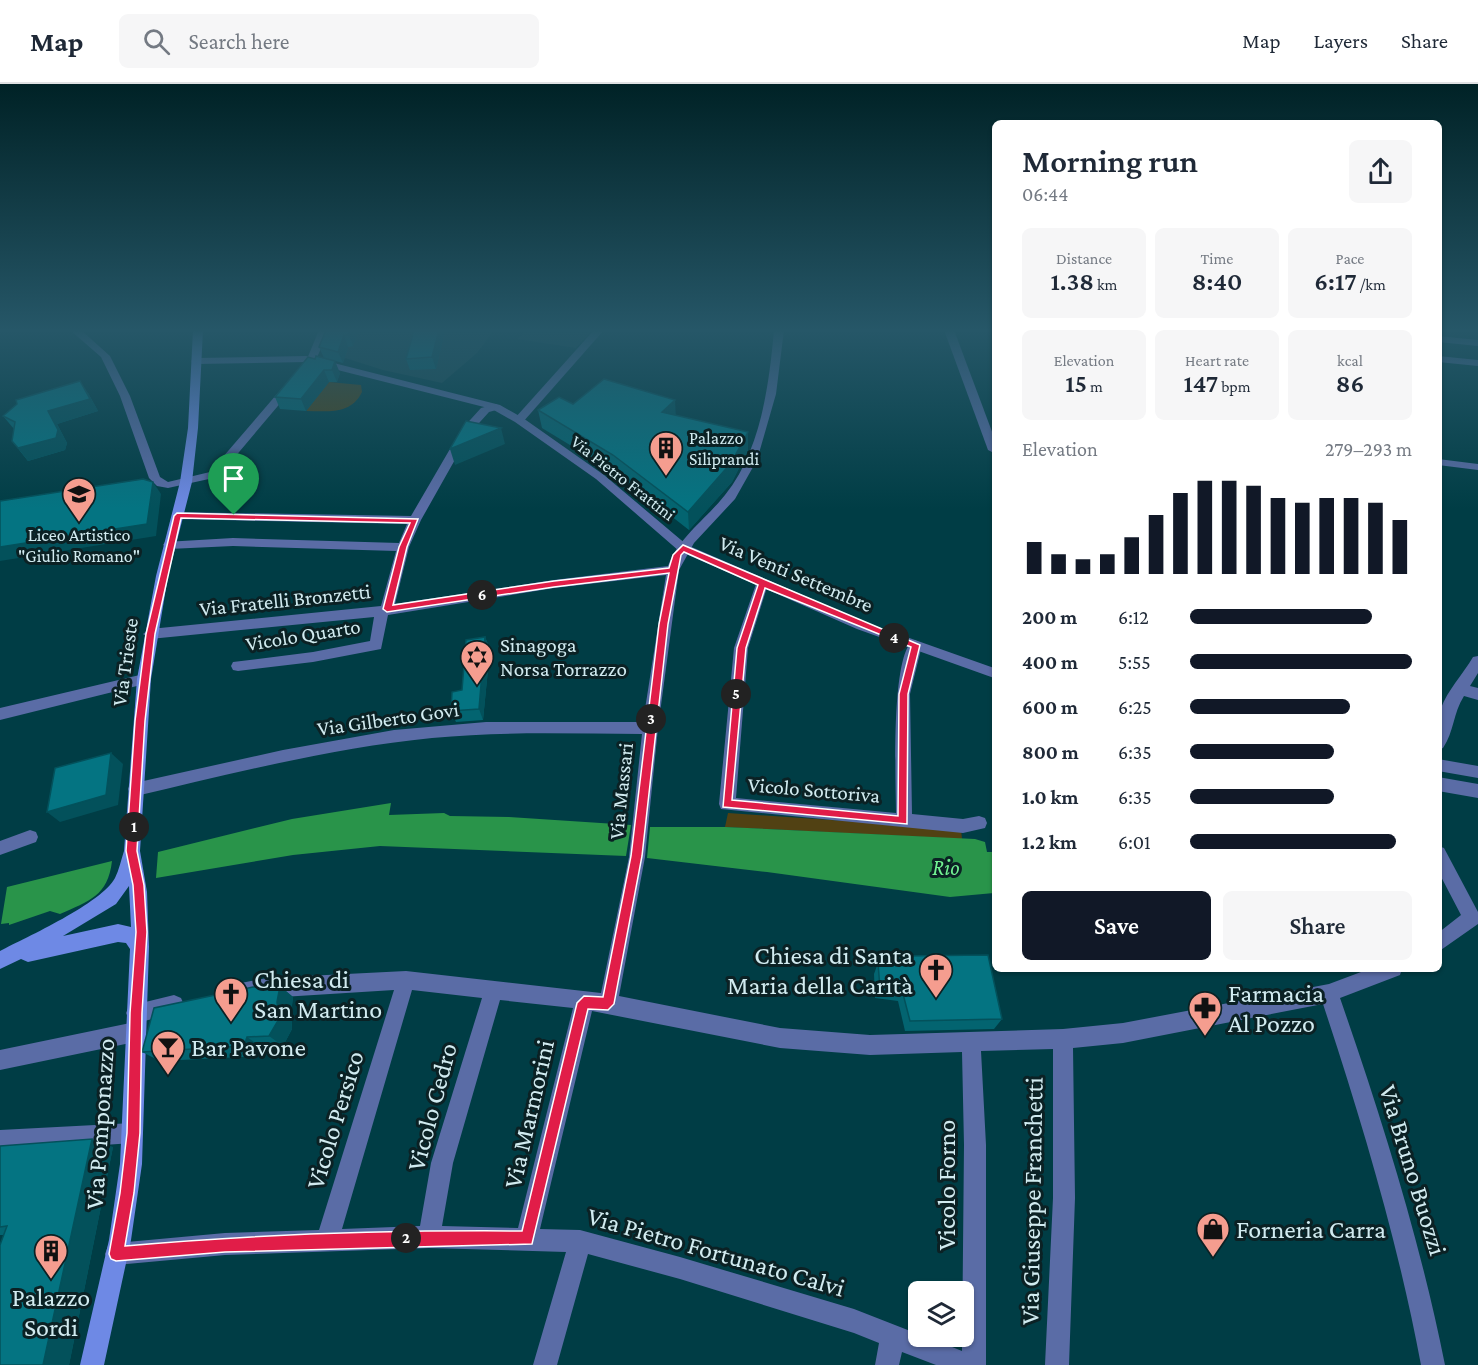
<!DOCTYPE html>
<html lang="en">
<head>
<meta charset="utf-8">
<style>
  body { margin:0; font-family:"Crimson Pro",serif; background:#f6f6f7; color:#1f2937; height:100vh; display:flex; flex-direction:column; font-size:22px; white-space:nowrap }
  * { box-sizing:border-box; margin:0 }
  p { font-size:20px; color:#747a83 }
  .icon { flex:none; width:33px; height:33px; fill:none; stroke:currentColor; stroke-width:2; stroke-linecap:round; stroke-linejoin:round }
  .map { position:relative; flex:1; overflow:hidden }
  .panel { position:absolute; left:992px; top:36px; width:450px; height:852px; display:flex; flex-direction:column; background:#fff; border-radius:9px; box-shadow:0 2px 4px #0004 }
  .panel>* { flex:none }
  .buttons { position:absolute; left:908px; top:1197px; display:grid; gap:12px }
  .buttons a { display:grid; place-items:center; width:66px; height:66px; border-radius:9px; background:#fff; box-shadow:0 2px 4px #0004; font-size:30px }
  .pin { position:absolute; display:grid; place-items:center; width:51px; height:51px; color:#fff; margin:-62px -26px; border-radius:50% 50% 50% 0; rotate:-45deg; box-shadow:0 0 6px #0007 }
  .pin .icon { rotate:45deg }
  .km { position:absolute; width:30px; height:30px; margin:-15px; border-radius:50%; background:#222; color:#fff; font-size:16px; line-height:30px; text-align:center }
  .round { display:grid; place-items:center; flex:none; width:63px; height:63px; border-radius:9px; background:#f6f6f7 }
  .head { display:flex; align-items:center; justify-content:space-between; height:102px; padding:0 30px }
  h1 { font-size:33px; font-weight:600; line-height:45px }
  .metrics { display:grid; grid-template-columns:repeat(3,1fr); gap:9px; height:102px; padding:6px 30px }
  .metrics div { display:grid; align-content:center; border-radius:9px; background:#f6f6f7; text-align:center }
  .metrics b { font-size:26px; font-weight:600 }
  .metrics small { font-size:16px; font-weight:400 }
  .metrics p { font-size:16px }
  .chart { height:168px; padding:12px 30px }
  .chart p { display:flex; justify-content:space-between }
  .chart svg { width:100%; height:108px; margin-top:6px; stroke:#111827; stroke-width:6 }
  .button { display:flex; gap:12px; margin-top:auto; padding:12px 30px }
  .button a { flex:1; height:69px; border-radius:9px; background:#111827; color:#fff; font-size:24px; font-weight:600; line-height:69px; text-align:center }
  .button a+a { background:#f6f6f7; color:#1f2937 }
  ul { padding:0 30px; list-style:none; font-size:20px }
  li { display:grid; grid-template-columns:96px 72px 1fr; align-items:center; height:45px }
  li i { height:15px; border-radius:8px; background:#111827 }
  header { display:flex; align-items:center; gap:36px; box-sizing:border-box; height:84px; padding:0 30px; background:#fff; border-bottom:2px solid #e0e1e3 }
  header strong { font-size:28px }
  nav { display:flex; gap:33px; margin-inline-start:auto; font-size:21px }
  .search { width:420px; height:54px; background:#f6f6f7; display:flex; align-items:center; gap:15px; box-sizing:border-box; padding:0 21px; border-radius:9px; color:#747a83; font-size:22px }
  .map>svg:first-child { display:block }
  .built { fill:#174a52 }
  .green { fill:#514113 }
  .water { fill:#29944a }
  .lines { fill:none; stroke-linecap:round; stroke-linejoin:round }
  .minor { fill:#5a6ca6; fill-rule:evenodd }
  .tertiary { fill:#5a6ca6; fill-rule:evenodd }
  .secondary { fill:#6e89e5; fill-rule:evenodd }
  .wall { fill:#036470 }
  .shaded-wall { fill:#03515b }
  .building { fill:#047482; stroke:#03515b; stroke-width:1.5 }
  .route { fill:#e11d48; stroke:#fff; stroke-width:1.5; fill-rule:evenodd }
  .labels { text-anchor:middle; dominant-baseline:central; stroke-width:6; stroke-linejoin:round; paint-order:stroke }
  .far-poi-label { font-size:18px; fill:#d1ebf0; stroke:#0b2124; text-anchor:start }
  .far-street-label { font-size:18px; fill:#d1ebf0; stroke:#0b2124 }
  .street-label { font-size:21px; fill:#d1ebf0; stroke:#0b2124 }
  .poi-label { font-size:21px; fill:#d1ebf0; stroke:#0b2124; text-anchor:start }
  .water-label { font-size:22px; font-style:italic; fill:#72f292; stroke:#0b2124 }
  .near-poi-label { font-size:26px; fill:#d1ebf0; stroke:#0b2124; text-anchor:start }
  .near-street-label { font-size:26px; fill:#d1ebf0; stroke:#0b2124 }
</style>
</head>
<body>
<header>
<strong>Map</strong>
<div class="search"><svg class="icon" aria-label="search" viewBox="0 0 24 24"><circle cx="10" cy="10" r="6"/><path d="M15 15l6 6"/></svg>Search here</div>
<nav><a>Map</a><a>Layers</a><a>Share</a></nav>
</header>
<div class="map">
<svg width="1478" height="1281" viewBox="0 0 1478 1281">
  <rect width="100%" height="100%" fill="#003d45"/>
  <g class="built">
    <path d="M334,246H494L477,269L442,299L383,286L345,274L324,275Z"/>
    <path d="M526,246H592L576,264L517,255Z"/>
  </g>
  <g class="green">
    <path d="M329,298L361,301L362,308C351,331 328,327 306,327Z"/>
    <path d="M728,729L961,745L962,755L725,743Z"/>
  </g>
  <g class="water">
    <path d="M391,719L389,731L444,729L450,732L509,733L631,741L626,772L380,762L293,771L156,794L158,768L292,735Z"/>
    <path d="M650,743H725L975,755L985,758L987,768H994V809L950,813L767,788L647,774Z"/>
    <path d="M112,777C108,812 89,817 60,830L50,827L9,841V839L1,840L7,803Z"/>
  </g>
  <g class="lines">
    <g class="minor">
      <path d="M70,246H81L110,272L130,312L160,393L168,398L210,388L307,275L319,246H329L315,278L218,393L168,404L157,402L149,394L120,312L101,273Z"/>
      <path d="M594,246H604L523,338H515V334Z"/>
      <path d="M774,246H784L776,310L757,376L735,415L694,459L679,486L658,644L645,773L619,912L780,944L870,951L1063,945L1123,939L1329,900L1369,885H1402L1400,891L1340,914C1382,1035 1420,1156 1445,1281H1421C1398,1158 1362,1038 1323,920L1123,959L1073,964L1075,1114L1069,1281H1045L1053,1114V965L981,967L986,1061V1281H936L902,1268L899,1281H875L879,1259L854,1249L680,1195L588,1170L557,1281H533L566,1168L429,1164L225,1171L116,1181L108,1178L105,1170L108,1162L116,1159L225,1149L319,1146L394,906L248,915L241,913L239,906L241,899L267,894L406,887L601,909L629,773L642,650C572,650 502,647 432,654C332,664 234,689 136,712L130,710L128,705L130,700L283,666L394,646L486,638H643L666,491L554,504L388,531L381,565L313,578L238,587L233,586L231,582L233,578L313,568L370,557L374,533L150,555L143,550L150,545L381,522L396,467L233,462L169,465L163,461L165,458L233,454L399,459L407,440L177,435L173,434V428L411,432L461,346L481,324L496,320L501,323L500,325L489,328L470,349L421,436L409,463L395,520L554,496L668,482C679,453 706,435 725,411C761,366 769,301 774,246ZM412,906L482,914L431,1079L420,1142L342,1145ZM500,916L573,924L518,1144L442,1142L453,1079ZM592,927L780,964L870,971L962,968L964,1061L962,1267L925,1252H918V1250L854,1225L680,1173L580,1146L540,1145Z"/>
      <path d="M944,246H954L994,353V369L988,366Z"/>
      <path d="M1438,252L1478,256V262L1438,258Z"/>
      <path d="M1438,272L1478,276V282L1438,278Z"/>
      <path d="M1438,375L1478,380V386L1438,381Z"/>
      <path d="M762,496L768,500L748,564L736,714L896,729C896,703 890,564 915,556L922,561L910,610L912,730L963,735L979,732L985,734L987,739L985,744L963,749L721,725L719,720L734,564L756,500Z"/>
      <path d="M1478,572V589L1470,602L1478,604V616L1464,612C1453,629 1454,648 1443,664L1438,666C1438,652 1437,637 1441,624C1447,607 1463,590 1473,573Z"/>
      <path d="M144,590L149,591L151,595L149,599L0,636V624Z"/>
      <path d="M30,746L36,748L38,753L36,758L0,771V757Z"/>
      <path d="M1438,762L1444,764L1478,828V840L1438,868V849L1461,831L1438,787Z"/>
      <path d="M174,911L181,914L184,921L181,928L136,939L129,936L126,929L129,922Z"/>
      <path d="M135,938L142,941L145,948L142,955L135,958L0,986V966Z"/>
      <path d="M133,1039L140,1042L143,1049L140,1056L133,1059L0,1068V1046Z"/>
    </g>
    <g class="tertiary">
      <path d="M306,272L500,321L523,334L604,391L687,461L867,539L994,584V594L857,545L679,467L596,395L515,338L492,325L306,278L196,280L191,277L196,274Z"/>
      <path d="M1438,675L1478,682V694L1438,687Z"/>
      <path d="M1438,693L1478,700V714L1438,707Z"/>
    </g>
    <path class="secondary" d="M193,246H203L198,344L192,398L168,492L151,595L140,767L147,808L149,863L142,1080L131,1156L104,1281H80L109,1156L120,1080L130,865L126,859L118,858L28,878L21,875L0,885V867C27,853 102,819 115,794C119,786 121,776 124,767L137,595L156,492L180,398L188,344ZM129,802L131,843L118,840L63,852L116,820Z"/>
  </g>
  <g class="wall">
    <path d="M326,246H359L353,262L348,263L343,279L324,274L319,263Z"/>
    <path d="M413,246H445L436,285L410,286L406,275Z"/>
    <path d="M315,275L340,289L337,298H329L306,327L280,325L275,313Z"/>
    <path d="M88,309L98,327L57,340L67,359L65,366L28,377L12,357L14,345L3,332Z"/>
    <path d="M573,320L676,331L748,366L732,398L689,446L616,389L542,344L538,326Z"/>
    <path d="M485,553L490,565L483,636L456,638L451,627L462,606Z"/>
    <path d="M878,879L1002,935L994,945L905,947L898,917L875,914L874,890Z"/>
    <path d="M280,902L293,913L291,929L292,945L283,962L261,963L259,972L160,977L142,968Z"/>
    <path d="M0,1062L113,1063L69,1281H0L4,1151H0Z"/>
  </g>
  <g class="shaded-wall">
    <path d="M351,246H359L353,262L349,251Z"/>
    <path d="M439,246H445L436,285L432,273Z"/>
    <path d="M344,251L348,263L343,279L338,268Z"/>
    <path d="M335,277L340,289L337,298L332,286Z"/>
    <path d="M324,286L329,298L306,327L301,315Z"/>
    <path d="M80,297L88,309L98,327L57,340L67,359L65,366L28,377L18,364L48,327Z"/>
    <path d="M675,316L676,335L662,328Z"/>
    <path d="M501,344L505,360L455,381L450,365Z"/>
    <path d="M748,348V366L732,398L689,446L688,428Z"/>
    <path d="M153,398L161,410L156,452L0,477V463Z"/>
    <path d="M485,553L490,565L483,636L479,625Z"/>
    <path d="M111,669L123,680L118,721L60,738L47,728Z"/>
    <path d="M280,902L293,913L291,929L292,945L283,962L269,952Z"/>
    <path d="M247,953L261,963L259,972L244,962Z"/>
    <path d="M92,1055L113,1063L69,1281H43Z"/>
  </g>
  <g class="building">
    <path d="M326,246H351L349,251H344L338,268L319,263Z"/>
    <path d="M414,246H439L432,273L406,275Z"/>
    <path d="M316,272L335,277L332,286H324L301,315L275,313L308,273L315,275Z"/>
    <path d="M604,295L675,316L662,328L748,348L731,379L688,428L613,371L538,326L559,313L573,320Z"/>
    <path d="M80,297L90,315L48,327L58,346L56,354L18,364L12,357L15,338L3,332L17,320L16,316Z"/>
    <path d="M466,337L501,344L450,365Z"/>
    <path d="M143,395L153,398L147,440L0,463V417Z"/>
    <path d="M485,553L479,625L451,627L452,608L462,606L466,556Z"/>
    <path d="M111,669L106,711L47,728L55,684Z"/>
    <path d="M988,871L1002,935L910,937L902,906L880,904L878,879L896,877L899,872Z"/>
    <path d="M280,902L277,918L279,935L269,952L247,953L244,962L142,968L154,924L253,903Z"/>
    <path d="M92,1055L43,1281H0V1161L7,1142L0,1143V1062Z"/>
  </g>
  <linearGradient id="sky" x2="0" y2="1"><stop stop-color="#002226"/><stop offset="0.58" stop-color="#265768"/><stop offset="1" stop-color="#265768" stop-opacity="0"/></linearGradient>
  <rect width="1478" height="425" fill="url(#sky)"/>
  <path class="route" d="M177,429L418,435L407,463L393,521L554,497L669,484L673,471L683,461L920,561L908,610L907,740L723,723L737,564L758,501L684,468L681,471L668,540L642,772L614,920L608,926L588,925L532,1160L225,1168L116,1177L111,1175L109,1170L120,1109L127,1049L130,929L136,848L133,801L126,767L135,637L146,550L174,432ZM181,434L410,439L399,463L383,525L387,528L554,503L669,489L659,540L631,772L603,913L584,912L577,919L522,1147C389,1146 257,1150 125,1162L134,1109L140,1049L142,929L147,848L144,801L137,767L145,637L155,550ZM765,504L911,563L899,610L898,732L732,716L746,564Z"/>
  <defs>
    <g id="building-pin" transform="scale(1.725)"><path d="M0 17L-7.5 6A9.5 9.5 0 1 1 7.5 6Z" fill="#f59d8f" stroke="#0b2124"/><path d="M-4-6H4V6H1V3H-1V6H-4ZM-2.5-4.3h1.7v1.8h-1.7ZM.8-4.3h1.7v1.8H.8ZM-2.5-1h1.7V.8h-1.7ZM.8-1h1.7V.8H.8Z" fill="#111"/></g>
    <g id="school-pin" transform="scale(1.725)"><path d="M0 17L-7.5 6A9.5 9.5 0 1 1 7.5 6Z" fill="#f59d8f" stroke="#0b2124"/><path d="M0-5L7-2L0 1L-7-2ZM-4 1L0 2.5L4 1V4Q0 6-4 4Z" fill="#111"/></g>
    <g id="synagogue-pin" transform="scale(1.725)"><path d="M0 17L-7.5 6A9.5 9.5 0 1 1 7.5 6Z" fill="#f59d8f" stroke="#0b2124"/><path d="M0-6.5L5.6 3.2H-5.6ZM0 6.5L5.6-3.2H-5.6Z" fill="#111"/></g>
    <g id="church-pin" transform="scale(1.725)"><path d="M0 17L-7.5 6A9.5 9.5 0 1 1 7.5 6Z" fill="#f59d8f" stroke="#0b2124"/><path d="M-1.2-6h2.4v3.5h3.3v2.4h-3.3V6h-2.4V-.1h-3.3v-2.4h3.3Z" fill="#111"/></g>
    <g id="pharmacy-pin" transform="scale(1.725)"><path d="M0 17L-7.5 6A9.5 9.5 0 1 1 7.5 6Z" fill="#f59d8f" stroke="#0b2124"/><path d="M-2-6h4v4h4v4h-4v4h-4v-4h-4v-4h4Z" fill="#111"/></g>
    <g id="bar-pin" transform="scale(1.725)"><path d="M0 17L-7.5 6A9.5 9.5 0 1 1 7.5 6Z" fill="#f59d8f" stroke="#0b2124"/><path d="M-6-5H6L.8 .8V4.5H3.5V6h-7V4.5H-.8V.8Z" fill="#111"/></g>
    <g id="shop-pin" transform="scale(1.725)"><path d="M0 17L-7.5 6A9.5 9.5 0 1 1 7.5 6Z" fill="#f59d8f" stroke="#0b2124"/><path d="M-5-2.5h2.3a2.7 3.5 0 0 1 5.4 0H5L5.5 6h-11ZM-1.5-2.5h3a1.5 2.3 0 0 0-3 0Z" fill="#111"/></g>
  </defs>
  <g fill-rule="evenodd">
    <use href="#building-pin" x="666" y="364"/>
    <use href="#school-pin" x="79" y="410"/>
    <use href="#synagogue-pin" x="477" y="573"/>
    <use href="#church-pin" x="936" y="886"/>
    <use href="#church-pin" x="231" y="910"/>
    <use href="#pharmacy-pin" x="1205" y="924"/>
    <use href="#bar-pin" x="168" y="963"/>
    <use href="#shop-pin" x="1213" y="1145"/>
    <use href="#building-pin" x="51" y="1167"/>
  </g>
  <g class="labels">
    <g class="far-poi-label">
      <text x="689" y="354">Palazzo<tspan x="689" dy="21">Siliprandi</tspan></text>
      <text x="79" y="451" text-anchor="middle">Liceo Artistico<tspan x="79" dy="21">"Giulio Romano"</tspan></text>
    </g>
    <g class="far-street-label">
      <text transform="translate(623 394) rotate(38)">Via Pietro Frattini</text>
    </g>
    <g class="street-label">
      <text transform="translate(796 490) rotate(23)">Via Venti Settembre</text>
      <text transform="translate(285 516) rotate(-6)">Via Fratelli Bronzetti</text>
      <text transform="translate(303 551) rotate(-9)">Vicolo Quarto</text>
      <text transform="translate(125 578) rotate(-82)">Via Trieste</text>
      <text transform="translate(388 635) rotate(-8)">Via Gilberto Govi</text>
      <text transform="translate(814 706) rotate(5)">Vicolo Sottoriva</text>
      <text transform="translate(621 707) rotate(-84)">Via Massari</text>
    </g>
    <g class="poi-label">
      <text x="500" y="561">Sinagoga<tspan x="500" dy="24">Norsa Torrazzo</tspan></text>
    </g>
    <g class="water-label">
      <text x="946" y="783">Rio</text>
    </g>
    <g class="near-poi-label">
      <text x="913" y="871" text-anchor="end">Chiesa di Santa<tspan x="913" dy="30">Maria della Carità</tspan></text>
      <text x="254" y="895">Chiesa di<tspan x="254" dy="30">San Martino</tspan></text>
      <text x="1228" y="909">Farmacia<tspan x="1228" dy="30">Al Pozzo</tspan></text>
      <text x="191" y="963">Bar Pavone</text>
      <text x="1236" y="1145">Forneria Carra</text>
      <text x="51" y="1213" text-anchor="middle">Palazzo<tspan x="51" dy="30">Sordi</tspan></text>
    </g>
    <g class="near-street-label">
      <text transform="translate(432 1023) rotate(-75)">Vicolo Cedro</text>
      <text transform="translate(529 1030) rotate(-77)">Via Marmorini</text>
      <text transform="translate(335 1036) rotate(-73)">Vicolo Persico</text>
      <text transform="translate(100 1040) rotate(-86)">Via Pomponazzo</text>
      <text transform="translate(1413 1086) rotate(73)">Via Bruno Buozzi</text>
      <text transform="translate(946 1101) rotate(-90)">Vicolo Forno</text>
      <text transform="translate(1032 1117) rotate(-89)">Via Giuseppe Franchetti</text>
      <text transform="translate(716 1168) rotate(16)">Via Pietro Fortunato Calvi</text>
    </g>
  </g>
</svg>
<div class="buttons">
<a><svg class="icon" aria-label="layers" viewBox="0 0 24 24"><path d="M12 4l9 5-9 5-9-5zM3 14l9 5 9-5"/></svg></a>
</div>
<div class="pin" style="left:234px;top:431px;background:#1e9e55"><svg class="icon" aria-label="arrive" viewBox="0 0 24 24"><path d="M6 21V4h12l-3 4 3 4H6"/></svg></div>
<b class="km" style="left:134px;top:743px">1</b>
<b class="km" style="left:406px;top:1154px">2</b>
<b class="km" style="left:651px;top:635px">3</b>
<b class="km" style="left:894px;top:554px">4</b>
<b class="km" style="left:736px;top:610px">5</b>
<b class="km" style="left:482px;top:511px">6</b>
<section class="panel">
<div class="head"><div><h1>Morning run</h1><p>06:44</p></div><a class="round"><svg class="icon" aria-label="share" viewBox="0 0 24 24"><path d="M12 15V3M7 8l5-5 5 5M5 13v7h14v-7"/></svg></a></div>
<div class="metrics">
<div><p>Distance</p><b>1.38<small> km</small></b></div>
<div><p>Time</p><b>8:40</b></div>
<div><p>Pace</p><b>6:17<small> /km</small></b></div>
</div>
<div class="metrics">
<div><p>Elevation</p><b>15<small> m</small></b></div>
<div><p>Heart rate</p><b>147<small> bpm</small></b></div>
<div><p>kcal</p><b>86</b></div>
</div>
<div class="chart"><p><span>Elevation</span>279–293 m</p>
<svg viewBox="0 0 160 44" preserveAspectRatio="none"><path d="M5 44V31M15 44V36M25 44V38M35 44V36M45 44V29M55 44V20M65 44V11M75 44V6M85 44V6M95 44V8M105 44V13M115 44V15M125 44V13M135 44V13M145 44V15M155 44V22"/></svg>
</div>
<ul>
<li><b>200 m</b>6:12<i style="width:82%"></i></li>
<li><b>400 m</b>5:55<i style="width:100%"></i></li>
<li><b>600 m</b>6:25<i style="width:72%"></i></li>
<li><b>800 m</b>6:35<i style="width:65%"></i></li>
<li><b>1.0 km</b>6:35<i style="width:65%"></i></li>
<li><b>1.2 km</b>6:01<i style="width:93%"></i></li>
</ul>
<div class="button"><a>Save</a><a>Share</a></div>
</section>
</div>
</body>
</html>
